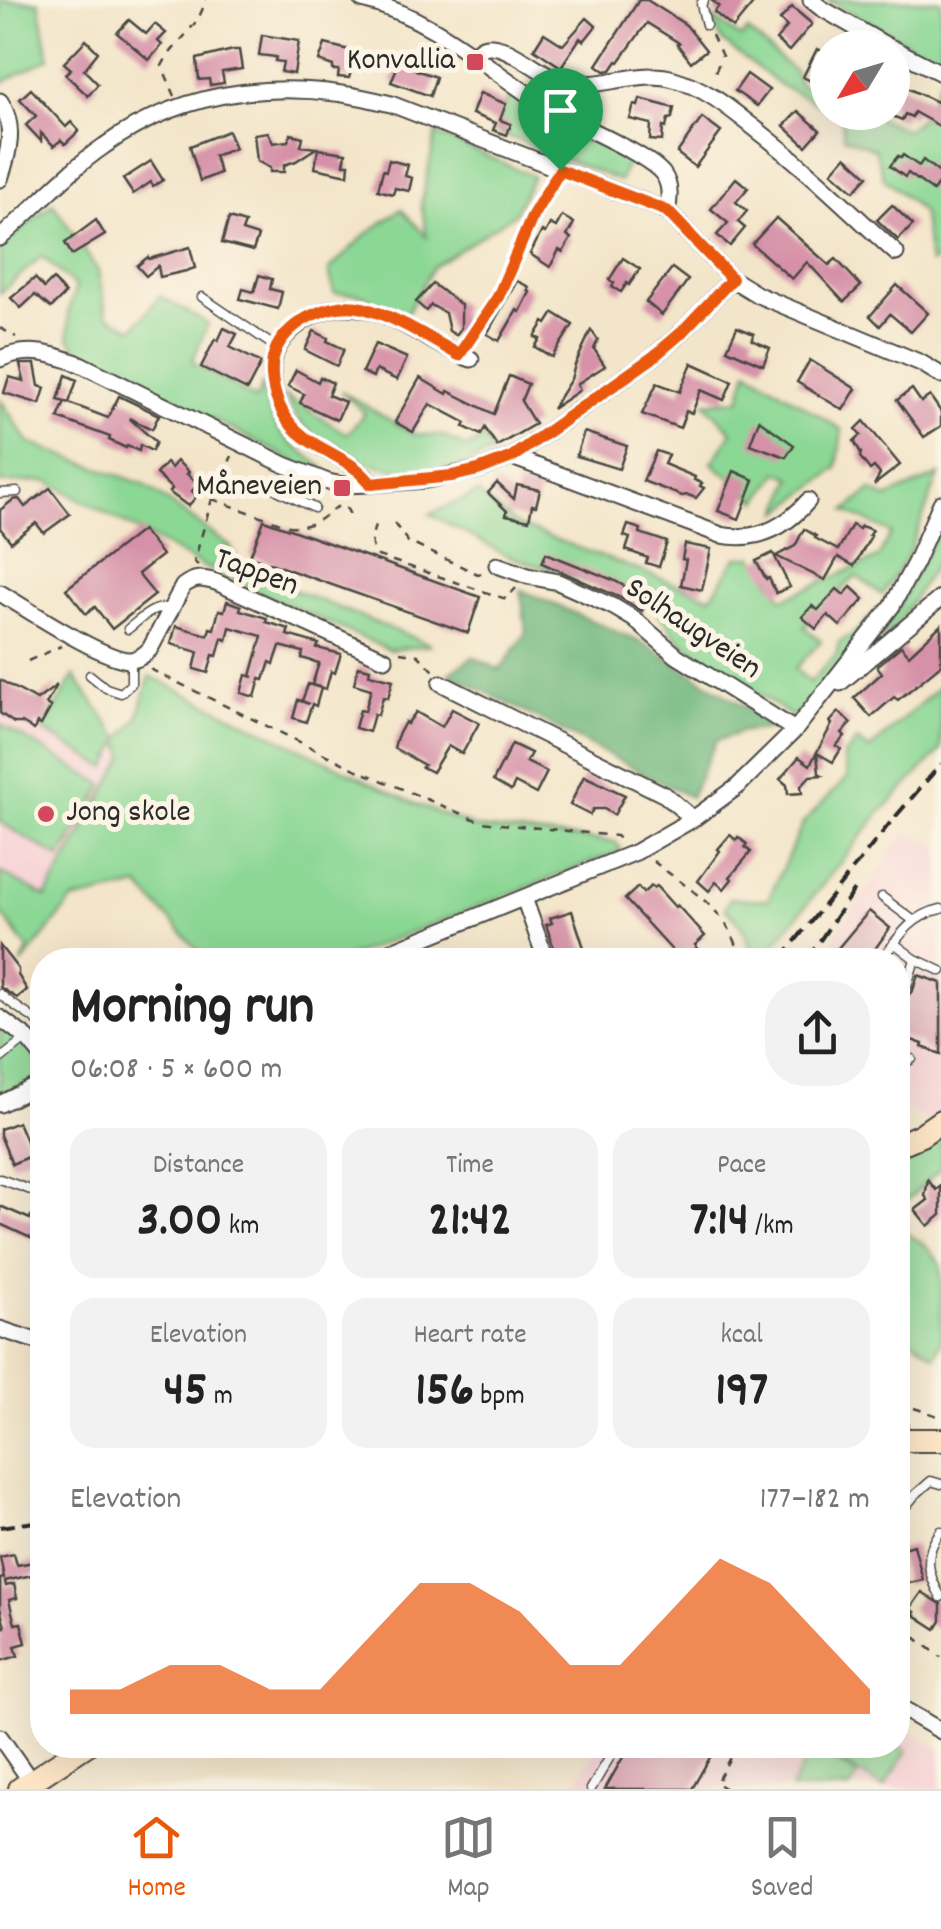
<!DOCTYPE html>
<html lang="en">
<head>
<meta charset="utf-8">
<style>
  body { margin:0; font-family:Dekko,sans-serif; background:#f2f2f2; color:#222; height:100vh; display:flex; flex-direction:column; font-size:38px; white-space:nowrap }
  * { box-sizing:border-box; margin:0 }
  p { font-size:32px; color:#767676 }
  .icon { flex:none; width:55px; height:55px; fill:none; stroke:currentColor; stroke-width:2; stroke-linecap:round; stroke-linejoin:round }
  .map { position:relative; flex:1; overflow:hidden }
  .side { position:absolute; left:30px; top:948px; width:880px; height:810px; display:flex; flex-direction:column; background:#fff; border-radius:40px; box-shadow:0 10px 40px #0002 }
  .side>* { flex:none }
  .needle { width:65px; rotate:232deg }
  .controls { position:absolute; left:810px; top:30px; display:grid; gap:20px }
  .controls a { display:grid; place-items:center; width:100px; height:100px; border-radius:50%; background:#fff; box-shadow:0 10px 40px #0002; font-size:50px }
  .pin { position:absolute; display:grid; place-items:center; width:85px; height:85px; color:#fff; margin:-102px -42px; border-radius:50% 50% 50% 0; rotate:-45deg; box-shadow:0 0 10px #0007 }
  .pin .icon { rotate:45deg }
  .round { display:grid; place-items:center; flex:none; width:105px; height:105px; border-radius:40px; background:#f2f2f2 }
  .summary { display:flex; align-items:center; justify-content:space-between; height:170px; padding:0 40px }
  h1 { font-size:55px; font-weight:800; line-height:75px }
  .stats { display:grid; grid-template-columns:repeat(3,1fr); gap:15px; height:170px; padding:10px 40px }
  .stats div { display:grid; align-content:center; border-radius:25px; background:#f2f2f2; text-align:center }
  .stats b { font-size:50px; font-weight:800 }
  .stats small { font-size:28px; font-weight:400 }
  .stats p { font-size:28px }
  .chart { height:280px; padding:20px 40px }
  .chart p { display:flex; justify-content:space-between }
  .chart svg { width:100%; height:180px; margin-top:10px; fill:#ea580c; opacity:.7 }
  .tab-bar { display:flex; justify-content:space-around; align-items:center; height:140px; border-top:2px solid #e0e0e0; background:#fff; font-size:28px; color:#767676 }
  .tab-bar a { display:grid; justify-items:center; gap:5px }
  .tab-bar .current { color:#ea580c }
  .map>svg:first-child { display:block }
  .built { fill:#f7cfd4 }
  .green { fill:#8bd794; stroke:#5b8160; stroke-width:2.5 }
  .forest { fill:#70b87e; stroke:#4e7254; stroke-width:2.5 }
  .building { fill:#d691a8 }
  .lines { fill:none; stroke-linecap:round; stroke-linejoin:round }
  .lane-casing { stroke:#494743; stroke-width:11 }
  .street-casing { stroke:#494743; stroke-width:19 }
  .secondary-casing { stroke:#494743; stroke-width:26 }
  .path { stroke:#494743; stroke-width:2.5; stroke-dasharray:8 8; stroke-linecap:butt }
  .lane { stroke:#fff; stroke-width:8 }
  .street { stroke:#fff; stroke-width:15 }
  .secondary { stroke:#fde5c5; stroke-width:22 }
  .rail { stroke:#2b2b2b; stroke-width:4; stroke-dasharray:15 8; stroke-linecap:butt }
  .route-casing { stroke:#fff; stroke-width:20 }
  .route { stroke:#ea580c; stroke-width:12 }
  .poi-dot { fill:#d1495b; stroke:#fcf5e5; stroke-width:4 }
  .labels { text-anchor:middle; dominant-baseline:central; stroke-width:10; stroke-linejoin:round; paint-order:stroke }
  .poi-label { font-size:32px; fill:#2b2b2b; stroke:#fcf5e5; text-anchor:end }
  .street-label { font-size:32px; fill:#2b2b2b; stroke:#fcf5e5 }
</style>
</head>
<body>
<div class="map">
<svg width="941" height="1789" viewBox="0 0 941 1789">
  <rect width="100%" height="100%" fill="#fcf5e5"/>
  <filter id="ink" filterUnits="userSpaceOnUse"><feTurbulence type="fractalNoise" baseFrequency=".01" numOctaves="2"/><feDisplacementMap in="SourceGraphic" scale="20" xChannelSelector="R" yChannelSelector="G"/><feConvolveMatrix kernelMatrix="1 2 1 2 8 2 1 2 1" color-interpolation-filters="sRGB"/></filter>
  <filter id="wash" filterUnits="userSpaceOnUse"><feTurbulence type="fractalNoise" baseFrequency=".0048" numOctaves="4" result="noise"/><feDisplacementMap in="SourceGraphic" scale="40" xChannelSelector="R" yChannelSelector="G"/><feGaussianBlur stdDeviation="2.25" result="paint"/><feColorMatrix in="noise" values="0 0 0 0 0 0 0 0 0 0 0 0 0 0 0 0 0 1.4 0 .05"/><feComposite in="paint" operator="in"/></filter>
  <g filter="url(#wash)">
    <rect width="100%" height="100%" fill="#f3e5c9"/>
    <g class="built">
      <path d="M0,688L125,756L46,897L0,872Z"/>
      <path d="M904,834L941,845V1126L898,1106V960H819Z"/>
      <path d="M898,1724L941,1748V1789H573L598,1745H898Z"/>
    </g>
    <g class="green">
      <path d="M0,0L39,2L49,58L1,83Z"/>
      <path d="M827,0H941V61Z"/>
      <path d="M711,17L741,38L748,31L796,73L799,84L827,96V108L780,85L722,41Z"/>
      <path d="M939,80L941,256L930,264L922,212L884,178L875,149L844,137L841,114L838,113H866L906,130L924,116Z"/>
      <path d="M511,92L628,161L620,181L494,131Z"/>
      <path d="M436,134L533,176L514,214L433,267L405,316L359,294L334,293L329,270L364,236L401,209L427,237L421,203Z"/>
      <path d="M53,203L98,271L107,315L133,329L160,296L208,324L192,362L256,400L262,385C272,435 287,440 326,469L304,466L79,351L69,338L68,312L76,287L42,256L0,293V247Z"/>
      <path d="M748,370L842,430L837,468L780,512L792,478L779,472L758,501L712,463L732,432L705,403L740,399Z"/>
      <path d="M341,391L413,434L444,436L466,448L484,438L494,452C482,457 469,464 457,467C403,478 340,464 302,424C295,416 290,405 285,396L347,434L365,413Z"/>
      <path d="M0,399L29,443L143,484L231,547L242,569L431,645L389,650L204,567L47,481L0,483Z"/>
      <path d="M939,475L909,553L882,595L856,576L804,627L821,641L795,669L810,682L836,655L839,642L856,632L879,608L854,647L793,717L679,640L653,605L506,555L430,514L478,493L516,525L711,597L737,557H754L783,599L878,558L891,533L846,511L871,490L886,498Z"/>
      <path d="M941,523V555L896,626L876,642L897,610Z"/>
      <path d="M74,676L120,739L137,720L150,676L413,803L477,828L615,842L620,847V851L340,960H207L139,886L72,901L21,965L28,949L0,911V872L46,897L125,756L120,741L107,768L42,730Z"/>
      <path d="M941,685V750L880,813L762,960H753C750,939 742,922 725,909L730,898L768,900L803,823L848,777L843,757L857,741L869,750Z"/>
      <path d="M0,724L104,785L60,858L0,822Z"/>
      <path d="M3,1026C22,1042 41,1052 40,1078L0,1096V1028Z"/>
      <path d="M941,1129V1168L898,1209V1150Z"/>
      <path d="M898,1228L924,1244L941,1264V1343L934,1356L898,1329Z"/>
      <path d="M815,1745H845L836,1762L858,1775L850,1789H790Z"/>
      <path d="M851,1745H897L907,1751L884,1788L841,1762Z"/>
    </g>
    <path class="forest" d="M521,590L645,644L779,728L744,731L716,741L690,797L449,673L473,657L500,670L526,633Z"/>
    <g id="blocks">
      <g class="building">
        <path d="M639,0H647L686,25L706,50L691,62L677,44L679,43L647,23L619,62L617,61L611,70L605,71L597,65Z"/>
        <path d="M711,0H756L733,28L714,12L719,6Z"/>
        <path d="M792,7L812,24L789,51L776,40L787,27L780,20Z"/>
        <path d="M587,18L596,26L584,41L580,38L561,67L534,49L544,33L563,45Z"/>
        <path d="M129,20L146,34L155,24L166,33L158,41L162,45L149,60L117,33Z"/>
        <path d="M262,35L299,41L294,74L281,72L283,62L275,61L276,57L259,55Z"/>
        <path d="M86,40L98,52L84,70L98,84L88,96L65,74L71,69L64,63Z"/>
        <path d="M325,44L357,52L349,78L338,77L339,70H333V66L319,61Z"/>
        <path d="M817,49L828,54V81L822,79L819,85L803,77Z"/>
        <path d="M233,50H239L242,69L222,72L224,83L210,85L209,79L199,80L197,59Z"/>
        <path d="M400,60L418,66L416,70L436,77L430,96L391,82Z"/>
        <path d="M747,74L769,90L757,106L735,91Z"/>
        <path d="M892,81L941,104V127L914,112L912,117L905,114L902,120L892,116Z"/>
        <path d="M31,89L66,127L71,122L79,131L65,144L61,140L54,146L41,133V141L26,125L36,116L20,99Z"/>
        <path d="M480,93L506,104L500,120L511,124L507,135L493,130L496,123L472,114Z"/>
        <path d="M640,99L674,108L672,118L668,119L666,128L663,127L662,141L650,140L651,124L630,119L634,105L638,106Z"/>
        <path d="M798,111L820,130L806,146L784,126Z"/>
        <path d="M702,118L721,132L695,167L677,153Z"/>
        <path d="M228,131L235,148L214,156L220,173L200,181L190,146Z"/>
        <path d="M268,132L273,143L288,141L291,134L303,137L301,146L316,148L296,161L284,165V172H270V168L257,161L254,134Z"/>
        <path d="M318,149L346,153L344,164H349L348,175L315,168Z"/>
        <path d="M903,155L919,166L923,160L941,174V180L933,191L908,173L905,177L890,166L898,156L901,158Z"/>
        <path d="M846,156L868,176L854,191L832,172Z"/>
        <path d="M389,160L408,165L405,176L412,178L409,191L395,188L393,194L378,190L383,170L386,171Z"/>
        <path d="M151,161L163,180L153,186L151,182L133,194L123,179Z"/>
        <path d="M736,178L748,188L736,202L747,211L738,222L745,228L730,246L717,235L728,223L711,209Z"/>
        <path d="M892,205L913,225L898,240L877,220Z"/>
        <path d="M562,216L574,223L567,236L571,238L563,252L559,250L550,267L530,254L542,231L545,233L550,224L556,227Z"/>
        <path d="M229,218L245,223L242,231L258,236L253,251L222,243Z"/>
        <path d="M776,218L829,265L836,259L861,286L844,302L807,262L792,279L752,244Z"/>
        <path d="M96,220L105,235L72,255L65,243Z"/>
        <path d="M190,247L195,268L186,271L160,277L158,266L146,276L137,266L148,257L149,259Z"/>
        <path d="M623,258L640,269L629,285L627,283L621,292L612,287L614,283L609,280Z"/>
        <path d="M672,268L688,280L662,315L646,302Z"/>
        <path d="M259,275L272,279L270,289L282,292L278,309L240,299L243,289L254,292Z"/>
        <path d="M35,278L44,288L53,279L65,294L51,308L35,295L21,308L11,298Z"/>
        <path d="M517,281L529,287L528,290L530,292L520,312L517,310L499,341L487,334Z"/>
        <path d="M433,284L461,305V328L456,335L449,331L445,313L431,305L426,311L416,302Z"/>
        <path d="M897,285L928,313L911,332L890,314L880,326L870,316Z"/>
        <path d="M554,313L573,325L552,357L535,347L540,339L535,337L544,322L547,324Z"/>
        <path d="M737,327L754,334L752,340L770,348L763,365L727,349Z"/>
        <path d="M224,328L237,334L230,347L261,363L247,390L201,367L215,339L218,341Z"/>
        <path d="M591,330L598,340L594,349L605,366L577,384L580,390L552,409L571,379L575,365Z"/>
        <path d="M314,331L328,338L327,341L344,349L337,366L305,350Z"/>
        <path d="M375,344L407,358L397,380L376,370L373,377L362,372Z"/>
        <path d="M810,360L856,389L843,410L797,382Z"/>
        <path d="M692,363L732,381L724,400L701,390L692,413L686,411L680,428L642,414L657,383L680,392Z"/>
        <path d="M20,364H35L39,386L45,388L40,404L4,393L9,377L24,381Z"/>
        <path d="M296,370L318,382L320,377L333,383L328,395L345,402L337,420L300,403L304,394L288,386Z"/>
        <path d="M66,375L77,380L69,403L66,402L108,418L119,396L159,415L152,429L129,418L156,442L152,451L140,445L139,451L127,446L126,448L109,440L110,437L58,418L65,402L58,400Z"/>
        <path d="M509,376L528,384L521,401L535,424L497,446L485,428L481,435L464,427L466,423L430,404L413,432L395,422L420,378L447,394L448,391L494,414Z"/>
        <path d="M912,389L921,402L930,396L941,412V426L924,437L897,400Z"/>
        <path d="M759,420L794,445L786,457L750,444Z"/>
        <path d="M864,421L900,465L874,485L880,474L874,467L870,470L860,457L861,453L854,441L861,435L856,429Z"/>
        <path d="M584,432L627,446L619,469L576,456Z"/>
        <path d="M656,451L668,455L664,464L695,477L694,480L702,483L700,486L704,488L696,498L688,495L682,496L643,481Z"/>
        <path d="M177,461L189,472L187,474L198,484L192,491L197,496L188,506L169,492L172,489L156,474L166,463L171,468Z"/>
        <path d="M734,471L754,480L739,519L718,511Z"/>
        <path d="M497,483L514,499L517,485L540,490L536,506L532,505L529,520L506,515L507,511L488,493Z"/>
        <path d="M50,488L70,514L44,533L36,523L11,542L0,528V510L13,500L19,499L25,507Z"/>
        <path d="M264,520L480,597L468,633L250,556Z"/>
        <path d="M628,525L641,529L640,533L667,542L659,567L646,563L648,558L626,550L630,538L624,536Z"/>
        <path d="M852,525L859,529L861,526L872,530L869,535L871,536L854,566L838,557L825,580L776,556L795,546L804,529L816,536L815,538L838,550Z"/>
        <path d="M142,530L162,555L138,574L155,595L112,629L95,607L86,614L66,589Z"/>
        <path d="M685,544L711,549L702,590L681,585L686,560L682,559Z"/>
        <path d="M546,553L613,580L648,599L642,611L619,597L542,563Z"/>
        <path d="M773,553L790,587L776,593L769,578L766,579L756,561Z"/>
        <path d="M851,587L864,599L840,626L828,615L816,629L802,617L812,606L818,610L837,589L844,595Z"/>
        <path d="M227,601L241,606L240,610L267,618L266,622L289,629L287,635L319,644L317,648L341,654L335,673L331,671L326,689L312,685L319,663L302,658L303,652L280,646L274,664L270,662L264,680L260,679L255,697L241,693L246,675L254,677L251,676L262,636L230,627L227,640L222,638L217,656L213,655L208,673L194,669L198,652L171,644L176,626L208,635L210,628L214,629L219,610L224,611Z"/>
        <path d="M941,625V665L898,700L894,697L871,717L854,698L882,673L877,666L901,646L909,655Z"/>
        <path d="M358,666L370,669L369,674L393,680L388,698L383,697L378,715L374,714L369,732L355,728L360,710L365,711L371,689L354,684Z"/>
        <path d="M0,680L37,700L57,685L46,704L51,707L41,725L37,723L34,730L22,723H14L0,713Z"/>
        <path d="M308,684L321,688L316,706L312,704L306,722L293,718L298,700L309,704L302,701Z"/>
        <path d="M452,709L479,723L462,754L448,746L432,772L422,767L424,765L394,748L397,737L405,722L407,724L416,712L442,727Z"/>
        <path d="M839,712L851,723L842,733L845,736L836,746L841,749L833,762L817,753L819,773L822,775L810,776L801,786L802,793L788,794L787,785L780,779L799,757L810,765L832,724L830,722Z"/>
        <path d="M512,744L531,753L526,762L547,772L536,794L515,783L511,791L493,781Z"/>
        <path d="M584,776L625,795L614,815L604,809H593L590,815L570,805Z"/>
        <path d="M730,835L736,840L738,837L747,844L745,847L751,852L730,877L732,879L724,889L716,882L709,891L698,881L720,851L718,849Z"/>
        <path d="M651,886L653,888L656,886L675,907L677,905L705,936L695,945L697,948L684,960H681L625,899L638,887L643,893Z"/>
        <path d="M572,911L588,960H558L557,957L546,925L552,923L550,918Z"/>
        <path d="M869,911L890,928L867,960H828Z"/>
        <path d="M0,946L18,969V975L27,990L17,998L0,987Z"/>
        <path d="M918,975L941,983V1054L922,1047L923,1044L898,1035V1012L900,1004L913,990Z"/>
        <path d="M18,1122L32,1155L12,1164L0,1135V1129Z"/>
        <path d="M928,1180L936,1190L941,1186V1215L928,1226L915,1210L928,1200L925,1196Z"/>
        <path d="M0,1206L30,1219L31,1216L42,1221V1236L39,1235L37,1241L0,1224Z"/>
        <path d="M914,1545L923,1580L905,1584L898,1549Z"/>
        <path d="M14,1554L17,1565L39,1561L41,1573L5,1581L6,1586L14,1584L17,1598L9,1600L15,1624L21,1623L26,1643L15,1646L18,1656L0,1661V1628L5,1627L0,1608V1579L4,1578L0,1557Z"/>
        <path d="M922,1592L941,1604V1621L936,1629L913,1614L915,1612L910,1609Z"/>
        <path d="M630,1745H717L692,1789H605Z"/>
      </g>
    </g>
  </g>
  <g filter="url(#ink)">
    <use href="#blocks" fill-opacity="0" stroke="#494743" stroke-width="2.5"/>
    <g class="lines">
      <g class="lane-casing">
        <g id="lane">
          <path d="M704,0L701,4L706,25"/>
          <path d="M533,215L560,170"/>
          <path d="M202,297L277,348"/>
          <path d="M459,355L497,297"/>
          <path d="M277,490L314,508"/>
          <path d="M0,493L17,492"/>
          <path d="M128,629C142,618 152,606 171,608"/>
          <path d="M90,675L106,688L121,693L131,684V660"/>
          <path d="M882,897L914,921"/>
          <path d="M894,943L915,959L941,971"/>
          <path d="M882,960C898,937 912,915 941,909"/>
          <path d="M0,994C13,1006 29,1014 42,1025"/>
          <path d="M898,997L907,986L915,959"/>
          <path d="M0,1059L27,1038"/>
          <path d="M898,1066L912,1059"/>
          <path d="M0,1179L42,1194"/>
          <path d="M898,1516L915,1495L931,1481L941,1484"/>
          <path d="M941,1531C923,1554 927,1573 941,1597"/>
          <path d="M591,1789L617,1745"/>
        </g>
      </g>
      <g class="street-casing">
        <g id="street">
          <path d="M362,0C438,18 491,73 555,112C581,127 647,154 663,174C671,185 670,199 667,211"/>
          <path d="M811,0L821,8L891,48"/>
          <path d="M892,48L941,73"/>
          <path d="M475,54C492,27 539,75 561,81C598,92 637,68 674,79C705,88 728,107 752,126C803,165 849,210 896,253"/>
          <path d="M0,101C16,126 9,153 0,179"/>
          <path d="M0,238C35,208 66,172 104,146C189,85 293,78 391,104L667,211L732,279L758,295L921,363L941,375"/>
          <path d="M0,359C28,346 52,354 80,364L285,465L328,482L343,485L371,484L426,480L478,470L512,457L652,358L680,334L732,279"/>
          <path d="M512,457L721,535C757,542 785,528 808,501"/>
          <path d="M371,484C349,453 310,452 287,419C273,399 266,366 279,345C287,332 301,322 314,315C369,286 421,342 471,359"/>
          <path d="M497,565L528,576L558,582L614,607L634,619L677,656L795,730"/>
          <path d="M0,593C27,609 102,659 129,660C138,660 144,655 150,649L183,586C195,577 201,578 216,582L385,659"/>
          <path d="M441,683L665,795L693,819"/>
          <path d="M840,683L941,598"/>
          <path d="M524,898L546,960"/>
          <path d="M370,960L636,852L693,819L737,787L795,730L892,606L915,563L941,503"/>
          <path d="M0,1018L27,1038L42,1056"/>
          <path d="M0,1104L42,1083"/>
          <path d="M0,1329L42,1343"/>
          <path d="M898,1411L901,1440"/>
          <path d="M898,1706L941,1731"/>
          <path d="M0,1737L35,1787"/>
        </g>
      </g>
      <g class="secondary-casing">
        <g id="secondary">
          <path d="M898,1145L921,1135L941,1121"/>
          <path d="M898,1440H941"/>
          <path d="M20,1789L86,1745"/>
        </g>
      </g>
      <g class="path">
        <path d="M712,35L722,56L713,77"/>
        <path d="M175,96L162,66C173,43 201,26 205,0"/>
        <path d="M502,287L529,225"/>
        <path d="M0,328L16,337"/>
        <path d="M212,499L289,526C298,527 306,526 315,522C332,514 344,490 352,522"/>
        <path d="M394,523L408,542L478,574L483,573"/>
        <path d="M375,525C372,537 368,546 378,556L506,599L516,588"/>
        <path d="M198,565L194,562L212,499L232,456"/>
        <path d="M400,652L418,655L435,672"/>
        <path d="M28,661L61,646"/>
        <path d="M150,669L357,770L481,822L616,836L622,841"/>
        <path d="M653,861C687,888 734,913 740,960"/>
        <path d="M914,1408L941,1417"/>
        <path d="M898,1609L911,1634L941,1657"/>
        <path d="M726,1789L716,1783L737,1745"/>
      </g>
      <use href="#lane" class="lane"/>
      <use href="#street" class="street"/>
      <use href="#secondary" class="secondary"/>
      <g class="rail">
        <path d="M780,960L890,823L941,764"/>
        <path d="M807,960L857,885"/>
        <path d="M0,1527L42,1521"/>
      </g>
    </g>
  </g>
  <g class="lines" filter="url(#ink)">
    <g class="route-casing">
      <path id="route" d="M560,170L667,211L732,279L680,334L652,358L512,457L478,470L452,476L371,484C348,452 304,451 283,413C273,395 267,367 277,347C292,319 332,301 363,308C397,317 429,338 459,355L498,297L533,215Z"/>
    </g>
    <use href="#route" class="route"/>
  </g>
  <g class="poi-dot">
    <rect x="465" y="52" width="20" height="20" rx="5"/>
    <rect x="332" y="478" width="20" height="20" rx="5"/>
    <circle cx="46" cy="814" r="10"/>
  </g>
  <g class="labels">
    <g class="poi-label">
      <text x="455" y="62">Konvallia</text>
      <text x="322" y="488">Måneveien</text>
      <text x="66" y="814" text-anchor="start">Jong skole</text>
    </g>
    <g class="street-label">
      <text transform="translate(256 574) rotate(20)">Tappen</text>
      <text transform="translate(692 630) rotate(34)">Solhaugveien</text>
    </g>
  </g>
</svg>
<div class="controls">
<a><svg class="needle" viewBox="-14 -14 28 28"><path d="M0-13l5 13h-10z" fill="#e53935"/><path d="M0 13l5-13h-10z" fill="#767676"/></svg></a>
</div>
<div class="pin" style="left:560px;top:170px;background:#1e9e55"><svg class="icon" aria-label="arrive" viewBox="0 0 24 24"><path d="M6 21V4h12l-3 4 3 4H6"/></svg></div>
<section class="side">
<div class="summary"><div><h1>Morning run</h1><p>06:08 · 5 × 600 m</p></div><a class="round"><svg class="icon" aria-label="share" viewBox="0 0 24 24"><path d="M12 15V3M7 8l5-5 5 5M5 13v7h14v-7"/></svg></a></div>
<div class="stats">
<div><p>Distance</p><b>3.00<small> km</small></b></div>
<div><p>Time</p><b>21:42</b></div>
<div><p>Pace</p><b>7:14<small> /km</small></b></div>
</div>
<div class="stats">
<div><p>Elevation</p><b>45<small> m</small></b></div>
<div><p>Heart rate</p><b>156<small> bpm</small></b></div>
<div><p>kcal</p><b>197</b></div>
</div>
<div class="chart"><p><span>Elevation</span>177–182 m</p>
<svg viewBox="0 0 160 44" preserveAspectRatio="none"><path d="M0 44V38L10 38L20 32L30 32L40 38L50 38L60 25L70 12L80 12L90 19L100 32L110 32L120 19L130 6L140 12L150 25L160 38V44z"/></svg>
</div>
</section>
</div>
<nav class="tab-bar">
<a class="current"><svg class="icon" aria-label="home" viewBox="0 0 24 24"><path d="M3 11l9-7 9 7M6 9v11h12V9"/></svg>Home</a>
<a><svg class="icon" aria-label="map" viewBox="0 0 24 24"><path d="M3 6l6-2 6 2 6-2v14l-6 2-6-2-6 2zM9 4v14M15 6v14"/></svg>Map</a>
<a><svg class="icon" aria-label="saved" viewBox="0 0 24 24"><path d="M7 4h10v16l-5-4-5 4z"/></svg>Saved</a>
</nav>
</body>
</html>
